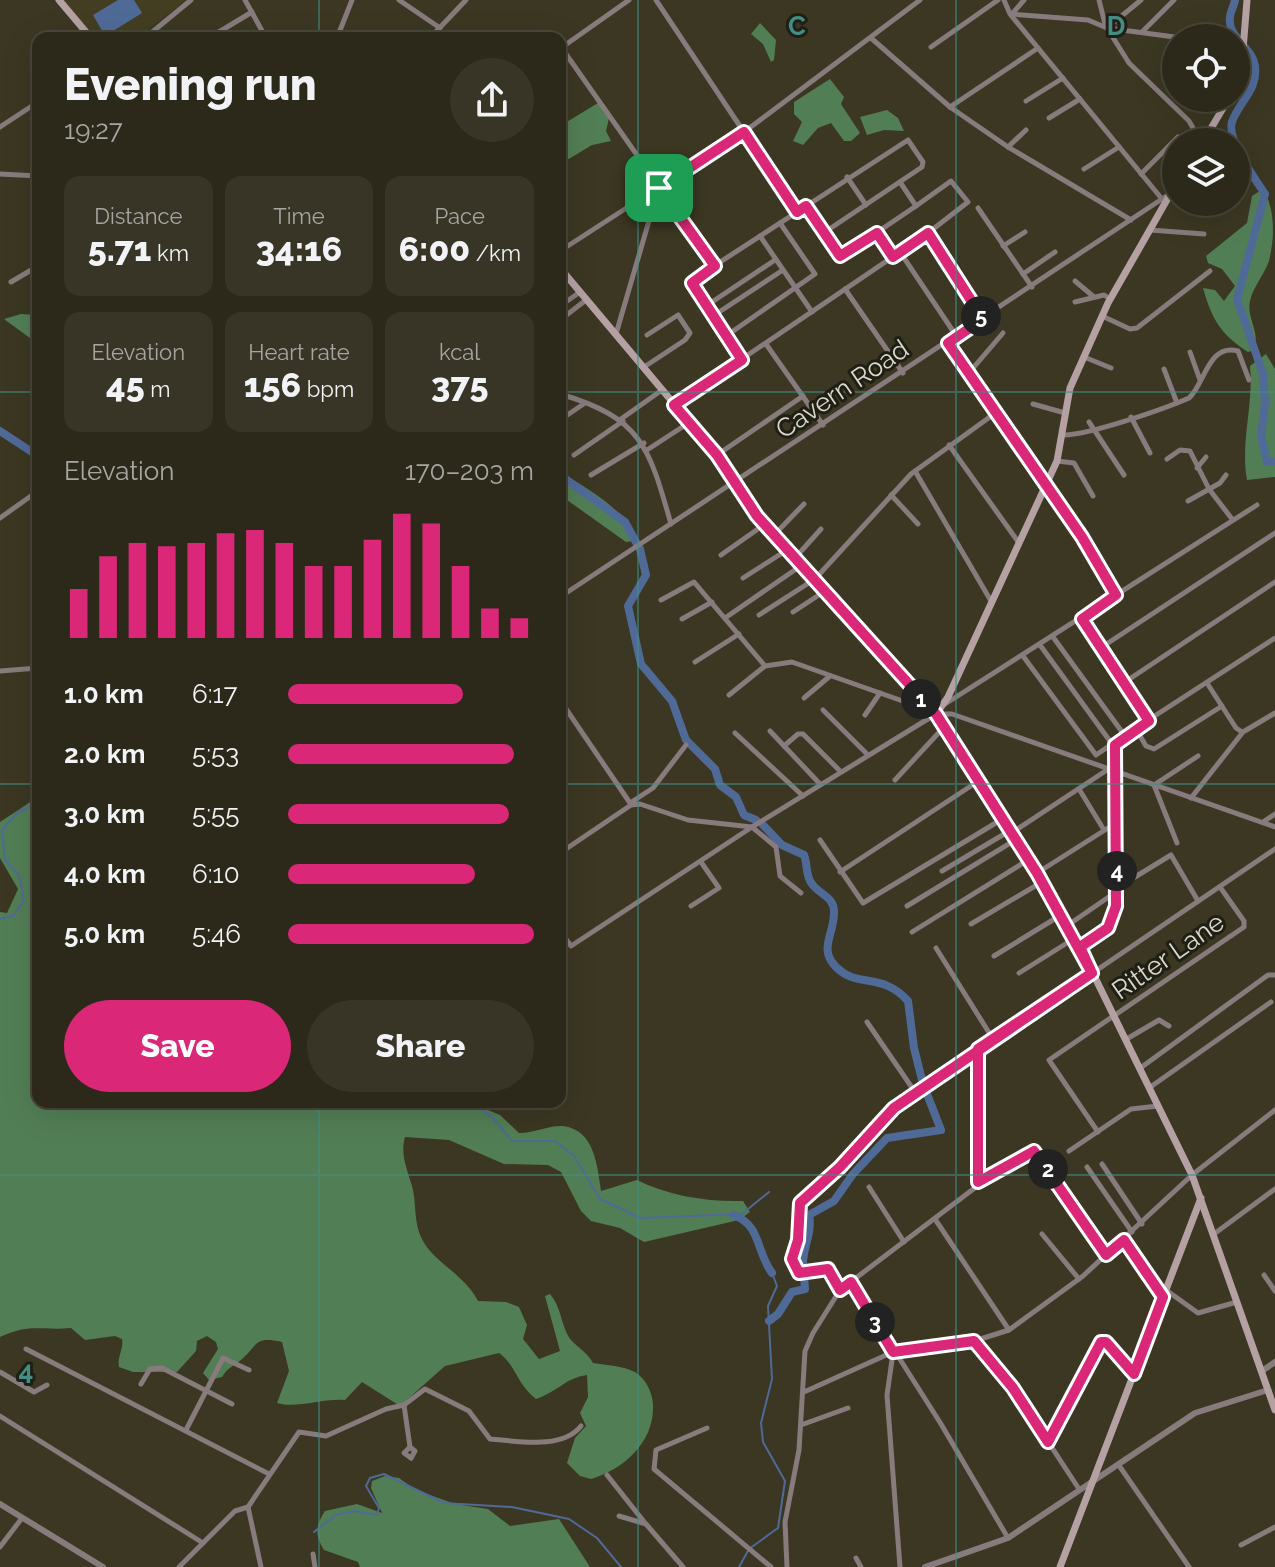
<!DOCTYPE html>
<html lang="en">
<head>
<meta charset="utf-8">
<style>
  body { margin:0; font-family:Raleway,sans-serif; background:#383527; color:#f1f3f6; height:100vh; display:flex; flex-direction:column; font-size:30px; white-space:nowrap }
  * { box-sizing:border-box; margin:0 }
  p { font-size:26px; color:#a6a6a2 }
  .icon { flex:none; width:44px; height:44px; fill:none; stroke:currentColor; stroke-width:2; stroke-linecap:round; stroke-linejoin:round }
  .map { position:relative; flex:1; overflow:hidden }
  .sheet { position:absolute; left:32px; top:32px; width:534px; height:1076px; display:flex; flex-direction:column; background:#2c291a; border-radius:16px; box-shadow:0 8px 32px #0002,0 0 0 2px #484539 }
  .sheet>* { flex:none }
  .buttons { position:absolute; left:1162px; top:24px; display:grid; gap:16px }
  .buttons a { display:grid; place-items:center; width:88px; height:88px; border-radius:50%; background:#2c291a; box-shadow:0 8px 32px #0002,0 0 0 2px #484539; font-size:40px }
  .pin { position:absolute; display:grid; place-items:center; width:68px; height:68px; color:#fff; margin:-34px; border-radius:16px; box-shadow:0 4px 12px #0006 }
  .km { position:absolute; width:40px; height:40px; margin:-20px; border-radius:50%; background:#222; color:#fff; font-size:22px; line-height:40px; text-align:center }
  .round { display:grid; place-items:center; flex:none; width:84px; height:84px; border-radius:42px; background:#383527 }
  .headline { display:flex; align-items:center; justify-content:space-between; height:136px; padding:0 32px }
  h1 { font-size:44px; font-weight:800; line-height:60px }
  .metrics { display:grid; grid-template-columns:repeat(3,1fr); gap:12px; height:136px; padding:8px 32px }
  .metrics div { display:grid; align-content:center; border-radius:16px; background:#383527; text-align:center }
  .metrics b { font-size:34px; font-weight:800 }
  .metrics small { font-size:22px; font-weight:400 }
  .metrics p { font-size:22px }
  .chart { height:224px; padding:16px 32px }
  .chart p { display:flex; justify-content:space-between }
  .chart svg { width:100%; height:144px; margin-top:8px; stroke:#db2777; stroke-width:6 }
  .cta { display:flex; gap:16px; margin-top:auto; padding:16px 32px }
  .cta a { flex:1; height:92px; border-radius:48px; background:#db2777; color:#fff; font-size:32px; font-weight:800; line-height:92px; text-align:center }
  .cta a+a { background:#383527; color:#f1f3f6 }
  ul { padding:0 32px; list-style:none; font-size:26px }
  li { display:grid; grid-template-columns:128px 96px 1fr; align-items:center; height:60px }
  li i { height:20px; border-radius:10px; background:#db2777 }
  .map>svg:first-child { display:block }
  .built { fill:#433e21 }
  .forest { fill:#527e55 }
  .water { fill:#506a98 }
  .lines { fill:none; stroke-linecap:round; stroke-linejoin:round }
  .stream { stroke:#506a98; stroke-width:2 }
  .river { stroke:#506a98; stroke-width:8 }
  .minor { stroke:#877b7d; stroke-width:5 }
  .tertiary { stroke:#877b7d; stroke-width:6 }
  .secondary { stroke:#b5a1a4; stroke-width:7 }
  .route-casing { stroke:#fff; stroke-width:16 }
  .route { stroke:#db2777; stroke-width:10 }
  .grid { fill:none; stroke:#428e85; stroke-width:2; stroke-opacity:0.55 }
  .labels { text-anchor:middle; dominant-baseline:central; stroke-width:6; stroke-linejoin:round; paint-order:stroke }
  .street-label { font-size:26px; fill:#dad8cb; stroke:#201f15 }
  .grid-label { font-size:26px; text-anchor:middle; font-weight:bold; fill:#428e85; stroke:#201f15; stroke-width:6; stroke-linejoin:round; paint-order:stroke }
</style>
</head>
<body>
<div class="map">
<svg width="1275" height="1567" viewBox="0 0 1275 1567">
  <rect width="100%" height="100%" fill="#3b3722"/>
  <path class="built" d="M61,0H186L137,38H95Z"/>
  <g class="forest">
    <path d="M760,23L776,40L774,60L771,62L763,44L751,34Z"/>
    <path d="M830,79L844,97L841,104L860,133L851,141H844L831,123L818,128L803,145L793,141L802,122L794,114V102Z"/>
    <path d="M598,103L609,118L606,131L611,141L592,145L567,160L560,159V126Z"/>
    <path d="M887,110L898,118L904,131L884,130L867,135L860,117Z"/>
    <path d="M1263,189C1275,208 1275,237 1269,261C1264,275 1253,287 1250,301C1246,317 1261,334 1254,350L1248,352C1220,334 1212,319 1203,288L1215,290L1224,301L1235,286L1222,269L1208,263L1206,256L1247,223L1252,196Z"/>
    <path d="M21,314L38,315V344L4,319Z"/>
    <path d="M1266,354L1275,369V477L1247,480C1240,442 1254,404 1250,366Z"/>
    <path d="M560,473C580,483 636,516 633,541L626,542L560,495Z"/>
    <path d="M38,797V1102H487L488,1110L500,1115L519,1133C534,1133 550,1125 563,1126C595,1130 597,1166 601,1191L637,1180C669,1196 708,1202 743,1201L750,1212L739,1220L644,1242L620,1228L591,1221L581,1211L561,1172L548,1165L504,1164L449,1140L405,1137C400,1154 407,1169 412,1186C417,1205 413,1223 423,1241C435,1263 464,1274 478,1301L506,1302L519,1307L527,1325L523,1339L539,1359L560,1351L545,1296L550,1294C562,1308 561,1327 571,1340C579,1349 587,1352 593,1363C606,1365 623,1366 635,1372C646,1379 652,1392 653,1404C655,1441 625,1469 591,1479L580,1476L567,1463L575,1438L586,1426L580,1413L588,1397L587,1375C565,1378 559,1391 536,1399C517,1385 516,1365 499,1353L445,1366L400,1406L362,1382L345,1400C322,1398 298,1409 277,1403L289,1371L282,1342C254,1336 259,1344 242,1359C233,1367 228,1367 222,1377L209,1380L203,1373L218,1349L216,1342L207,1336L197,1341L196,1351L177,1372H133L119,1367C117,1356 124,1349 122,1339L115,1336L85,1340L71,1328C40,1331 31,1323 0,1337V912L7,913L18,889L0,858V822Z"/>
    <path d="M385,1476L399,1478L416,1490L455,1504L488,1509L510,1526L559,1519L590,1567H360L358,1562L324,1550C315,1535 315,1526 325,1511L357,1504L382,1513L371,1488L372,1481Z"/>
  </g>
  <path class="water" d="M118,0H134L142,13L105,36L93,15Z"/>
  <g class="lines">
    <g class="stream">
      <path d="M0,919L13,916L24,900L19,875L5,860L2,830L17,813L38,803"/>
      <path d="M477,1102L479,1108L492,1117L512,1141H555L574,1156L600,1199L640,1218L742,1214L769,1192"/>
      <path d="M314,1532L336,1515L353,1511L377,1515L379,1508L366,1486L370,1478L384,1474L444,1503L512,1507L569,1519L597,1538L621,1567"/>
      <path d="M739,1567L749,1549L778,1528L785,1481L763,1442L761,1423L772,1379L768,1306L777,1286L772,1273"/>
    </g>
    <g class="river">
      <path d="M1235,0C1234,6 1230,12 1230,18C1227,37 1253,48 1255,66C1258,91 1239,101 1232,122C1226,138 1256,181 1265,194L1237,299L1263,374L1265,404L1261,436L1267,462H1275"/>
      <path d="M0,431L38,456"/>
      <path d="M560,475L625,522L637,544"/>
      <path d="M640,549L646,575L628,606L641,664L672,701L686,740L715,769L720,785L736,797L744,815L756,820"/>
      <path d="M763,825L782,845L804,855C808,865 805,875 812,884C819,894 834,897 834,911C835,934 817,949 837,968C858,988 882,972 908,1001L914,1048L923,1084"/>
      <path d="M733,1215C761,1224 756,1252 772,1273"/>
      <path d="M803,1269C801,1249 813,1235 809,1215L834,1201L853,1174L887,1138L941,1130L925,1089"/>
      <path d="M769,1321L778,1314L792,1292L805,1289L804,1276"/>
    </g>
    <g class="minor">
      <path d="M245,0L266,38"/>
      <path d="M399,0L440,28"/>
      <path d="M656,0L797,212"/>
      <path d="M1004,0L1010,14L1162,199"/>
      <path d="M1099,0L1105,24"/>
      <path d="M1141,0L1107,28L1129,63L1189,121L1201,142"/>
      <path d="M1011,14L1088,20L1107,28L1182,38"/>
      <path d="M1012,14L1024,0"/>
      <path d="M1142,32L1174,0"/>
      <path d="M145,38L191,0"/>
      <path d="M209,38L252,12"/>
      <path d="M337,38L352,0"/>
      <path d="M430,38L466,0"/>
      <path d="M871,38L950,107L1008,147"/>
      <path d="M561,47L715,266"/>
      <path d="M931,47L998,0"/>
      <path d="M561,48L629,0"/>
      <path d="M1026,101L1063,78"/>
      <path d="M950,107L1038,48"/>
      <path d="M1049,118L1080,99"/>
      <path d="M0,127L38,102"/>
      <path d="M1026,130L1008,147L1131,220"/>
      <path d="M1084,169L1119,147"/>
      <path d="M0,174L38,176"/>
      <path d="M1141,174L1178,137"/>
      <path d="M847,177L866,205"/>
      <path d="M806,206L842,256L916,206L900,182"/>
      <path d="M978,208L1032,287"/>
      <path d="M1150,230L1204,234"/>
      <path d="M877,233L893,257"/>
      <path d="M928,233L983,319"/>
      <path d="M760,236L812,312"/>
      <path d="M1003,246L1025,232"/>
      <path d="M560,251L744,132L920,0"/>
      <path d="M900,252L957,337"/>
      <path d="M1023,274L1055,252"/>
      <path d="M1075,281L1094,297"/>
      <path d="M11,282L38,266"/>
      <path d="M845,289L903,373"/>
      <path d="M1075,302L1104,295L1110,299"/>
      <path d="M560,306L580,292"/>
      <path d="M706,306L775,260"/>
      <path d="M713,316L783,270"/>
      <path d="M1102,316L1130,329L1137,328L1210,271"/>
      <path d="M560,320L586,300"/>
      <path d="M616,334L658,190"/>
      <path d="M726,336L815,274L780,223"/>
      <path d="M948,343L1082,537L1116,595"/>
      <path d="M766,344L823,425"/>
      <path d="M1190,352L1200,380"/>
      <path d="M1084,357L1111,368"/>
      <path d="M742,360L693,288L694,279L908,140L923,162L922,167L825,232"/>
      <path d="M644,367L685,340L690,333L678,315L647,335"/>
      <path d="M1164,369L1177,403"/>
      <path d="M968,374L1003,333"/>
      <path d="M560,394C642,418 649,447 671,524"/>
      <path d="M1033,404L1065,413"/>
      <path d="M674,405L928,233L968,202L951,181L916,206"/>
      <path d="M1131,417L1150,453"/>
      <path d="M621,419L662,390"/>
      <path d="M560,420L585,403"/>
      <path d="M1089,422L1124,475"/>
      <path d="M1064,435C1089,435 1164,409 1189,398C1205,384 1208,343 1238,351L1249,380"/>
      <path d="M949,445L1019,543"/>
      <path d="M647,450L690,422"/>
      <path d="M574,455L623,421"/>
      <path d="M717,455L803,396"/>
      <path d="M1167,459L1180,450L1190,451L1209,489L1232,519"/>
      <path d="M1057,461L1074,463L1093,496"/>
      <path d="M1197,468L1206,457"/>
      <path d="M915,471L991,601"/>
      <path d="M591,475L644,443"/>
      <path d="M891,495L918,524"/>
      <path d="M1188,501L1220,483L1226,475"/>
      <path d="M0,518L38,491"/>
      <path d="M774,535L804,504"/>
      <path d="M721,555L765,524"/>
      <path d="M795,558L821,529"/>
      <path d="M743,578L787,550"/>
      <path d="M560,597L1168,195"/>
      <path d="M661,600L694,582L765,666"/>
      <path d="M793,612L825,591"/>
      <path d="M759,615L815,579L911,474L994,414"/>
      <path d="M725,618L802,565"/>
      <path d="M682,619L712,602"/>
      <path d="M1082,619L1149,721"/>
      <path d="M1053,637L1125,736"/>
      <path d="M1040,645L1112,744"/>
      <path d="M1102,647L1275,533"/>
      <path d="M1023,656L1096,755L1115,742"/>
      <path d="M695,662L739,634"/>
      <path d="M0,671L38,668"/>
      <path d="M1125,682L1275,582"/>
      <path d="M1207,683L1236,728L1242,732"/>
      <path d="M729,695L765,666L792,662L914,705L925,703"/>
      <path d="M804,698L830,676"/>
      <path d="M560,700L630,803L653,788L686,745"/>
      <path d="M945,704L1257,505"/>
      <path d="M823,710L867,754"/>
      <path d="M865,715L880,693"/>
      <path d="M1136,729L1146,746L1154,749L1222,706"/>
      <path d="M770,731L820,784"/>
      <path d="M735,733L803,796"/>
      <path d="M784,746L798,734H803L840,771"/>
      <path d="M895,780L944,727"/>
      <path d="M1079,789L1104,830"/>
      <path d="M1191,798L1243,732L1275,713"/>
      <path d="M1263,822L1275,814"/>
      <path d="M1013,832L1107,770"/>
      <path d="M820,840L863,903L1004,818"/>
      <path d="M1177,843L1154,785L1198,756"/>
      <path d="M560,853L631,805L640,804L688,820L752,827L776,847L780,876L801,893"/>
      <path d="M942,871L1011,830"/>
      <path d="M840,872L980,780"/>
      <path d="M1037,873L1116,823"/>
      <path d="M1117,888L1171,855L1198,901"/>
      <path d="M691,906L719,888L701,862"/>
      <path d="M907,906L1017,839"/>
      <path d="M971,924L1042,882"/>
      <path d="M1068,925L1116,892"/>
      <path d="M560,931L571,946L752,827L936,714H952L1275,827"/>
      <path d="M912,932L1028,860"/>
      <path d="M1080,947L1108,928L1115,916L1116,741L1275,638"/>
      <path d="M936,948L993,1039"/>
      <path d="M994,956L1061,915"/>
      <path d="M1019,973L1075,938"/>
      <path d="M867,1022L915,1092"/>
      <path d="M1125,1040L1159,1020L1169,1026"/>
      <path d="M1139,1069L1268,975H1275"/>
      <path d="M1149,1088L1271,1002"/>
      <path d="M1098,1132L1049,1060L1244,927V921L1220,887"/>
      <path d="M1069,1151L1131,1109L1158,1106"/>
      <path d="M1102,1164L1142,1224"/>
      <path d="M1087,1167L1132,1232"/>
      <path d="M979,1182L1034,1151L1106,1255"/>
      <path d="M869,1187L904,1242"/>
      <path d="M935,1219L1009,1330"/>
      <path d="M1042,1234L1079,1279"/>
      <path d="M1214,1234L1275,1189"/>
      <path d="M1124,1240L1163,1297"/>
      <path d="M1264,1275L1275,1291"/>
      <path d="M851,1282L941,1424L1008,1538"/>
      <path d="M840,1290L828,1269L799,1273L792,1265L798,1240L800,1203L840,1167L894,1108L1275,849"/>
      <path d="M1166,1290L1198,1313L1237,1302"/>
      <path d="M974,1341L1013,1388L1079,1489"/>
      <path d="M26,1349L269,1474"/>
      <path d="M893,1353L887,1395L900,1567"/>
      <path d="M0,1372L34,1392L47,1385"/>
      <path d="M141,1384L150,1369L162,1368L232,1404"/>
      <path d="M804,1392L893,1352L974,1341L1009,1330L1083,1276L1192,1175L1275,1110"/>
      <path d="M404,1405L410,1447L415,1451L411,1458"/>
      <path d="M0,1416L203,1543"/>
      <path d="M801,1425L848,1408"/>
      <path d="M707,1428L656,1450L654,1469L771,1567"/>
      <path d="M186,1430L223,1358L249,1370"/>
      <path d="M1048,1442L1101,1342H1106L1134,1373"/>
      <path d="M410,1447L404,1453L411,1458"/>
      <path d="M1118,1464L1189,1567"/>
      <path d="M607,1475L645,1523"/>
      <path d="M248,1507L261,1567"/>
      <path d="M619,1516L646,1524L683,1567"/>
      <path d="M1241,1545L1275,1527"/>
      <path d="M0,1547L22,1518"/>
      <path d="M313,1554L315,1567"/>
      <path d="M856,1558L861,1567"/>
      <path d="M179,1567L235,1511L248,1507L299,1432L326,1436L386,1409L404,1405L425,1389L469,1411L490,1439C518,1441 562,1450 581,1426"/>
      <path d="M787,1567L785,1522L799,1450L805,1351L813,1333L840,1290L976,1187L978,1049"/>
    </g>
    <g class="tertiary">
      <path d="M1262,1371L1275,1362"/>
      <path d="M0,1504L103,1567"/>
      <path d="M925,1567L1008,1538L1195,1413L1268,1390"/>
    </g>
    <g class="secondary">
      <path d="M59,0L91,38"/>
      <path d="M1236,85L1243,50L1247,0"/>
      <path d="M1203,142L1229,98"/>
      <path d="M560,268L717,455L757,516L936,714L1004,818L1080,947L1192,1175L1275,1410"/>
      <path d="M936,714L948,697L1057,461L1070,388L1108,303L1176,184"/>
      <path d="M1060,1567L1201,1198"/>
    </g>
  </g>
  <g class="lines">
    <g class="route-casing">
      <path id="route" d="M659,188L715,266L692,283L742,360L674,405L717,455L757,516L936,714L1037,873L1092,973L978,1049V1182L1034,1151L1106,1255L1124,1240L1163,1297L1134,1374L1106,1342H1101L1048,1442L1013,1388L974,1341L893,1352L851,1282L840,1290L828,1269L799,1273L792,1259L798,1240L800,1203L840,1167L894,1108L1092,973L1080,947L1108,928L1116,906L1115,745L1149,721L1082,619L1116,595L1082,537L948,343L983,319L928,233L893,257L877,233L840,256L806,206L797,212L744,132L659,188"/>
    </g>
    <use href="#route" class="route"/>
  </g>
  <path class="grid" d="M319,0V38M638,0V1567M956,0V1567M0,392H38M560,392H1275M0,784H38M560,784H1275M319,1102V1567M0,1175H1275"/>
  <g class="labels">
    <g class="street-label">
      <text transform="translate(842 389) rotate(-34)">Cavern Road</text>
      <text transform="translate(1168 956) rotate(-35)">Ritter Lane</text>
    </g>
  </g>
  <g class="grid-label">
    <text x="797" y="35">C</text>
    <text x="1116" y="35">D</text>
    <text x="26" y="1380">4</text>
  </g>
</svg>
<div class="buttons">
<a><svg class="icon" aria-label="locate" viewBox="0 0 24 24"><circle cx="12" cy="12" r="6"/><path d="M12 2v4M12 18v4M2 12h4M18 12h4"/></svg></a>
<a><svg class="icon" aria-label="layers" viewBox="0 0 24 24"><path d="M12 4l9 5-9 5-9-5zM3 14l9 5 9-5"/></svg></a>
</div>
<div class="pin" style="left:659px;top:188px;background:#1e9e55"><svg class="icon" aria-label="arrive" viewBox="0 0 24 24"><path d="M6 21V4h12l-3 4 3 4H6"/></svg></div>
<b class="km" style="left:921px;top:699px">1</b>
<b class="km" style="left:1048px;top:1169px">2</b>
<b class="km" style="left:875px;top:1322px">3</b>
<b class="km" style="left:1117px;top:871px">4</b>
<b class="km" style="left:981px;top:316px">5</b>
<section class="sheet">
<div class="headline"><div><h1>Evening run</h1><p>19:27</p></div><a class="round"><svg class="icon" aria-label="share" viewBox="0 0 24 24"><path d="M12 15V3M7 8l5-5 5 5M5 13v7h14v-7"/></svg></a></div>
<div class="metrics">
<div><p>Distance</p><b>5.71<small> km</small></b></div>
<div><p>Time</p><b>34:16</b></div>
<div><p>Pace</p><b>6:00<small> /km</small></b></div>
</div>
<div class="metrics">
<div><p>Elevation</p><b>45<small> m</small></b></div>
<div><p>Heart rate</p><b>156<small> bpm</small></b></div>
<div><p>kcal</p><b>375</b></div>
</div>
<div class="chart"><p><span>Elevation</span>170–203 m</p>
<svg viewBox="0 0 160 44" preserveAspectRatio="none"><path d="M5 44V29M15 44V19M25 44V15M35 44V16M45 44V15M55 44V12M65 44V11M75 44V15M85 44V22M95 44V22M105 44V14M115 44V6M125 44V9M135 44V22M145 44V35M155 44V38"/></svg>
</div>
<ul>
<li><b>1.0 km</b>6:17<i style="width:71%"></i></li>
<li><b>2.0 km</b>5:53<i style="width:92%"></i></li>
<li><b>3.0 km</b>5:55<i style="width:90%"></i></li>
<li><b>4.0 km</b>6:10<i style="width:76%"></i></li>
<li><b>5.0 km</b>5:46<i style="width:100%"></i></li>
</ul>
<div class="cta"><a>Save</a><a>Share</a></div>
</section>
</div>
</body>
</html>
